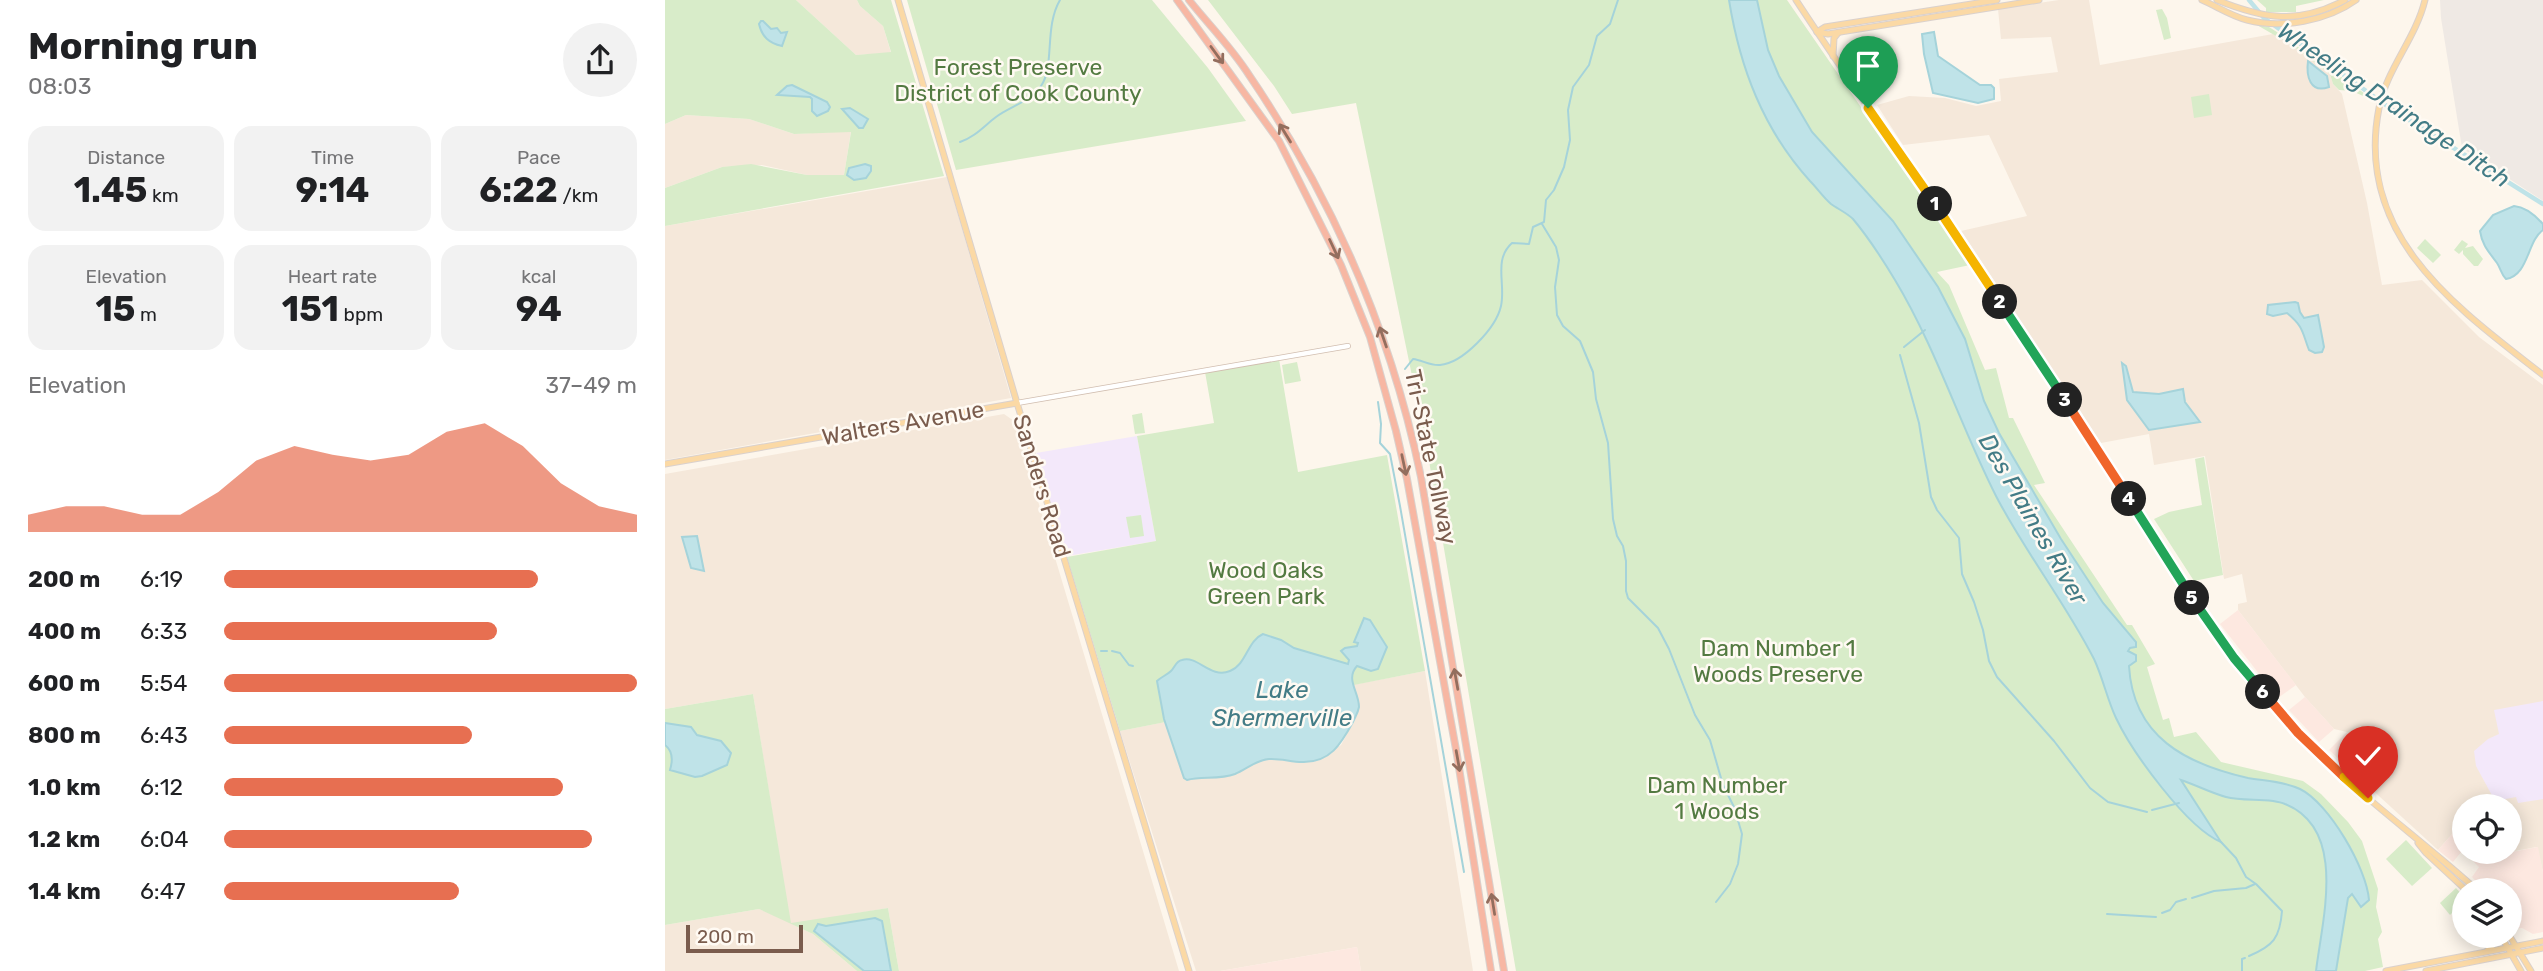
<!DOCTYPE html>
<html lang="en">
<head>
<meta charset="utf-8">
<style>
  body { margin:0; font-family:Rubik,sans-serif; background:#f2f2f2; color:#202124; height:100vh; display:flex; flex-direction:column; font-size:26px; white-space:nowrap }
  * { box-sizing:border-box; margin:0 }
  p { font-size:23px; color:#757577 }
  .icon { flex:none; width:38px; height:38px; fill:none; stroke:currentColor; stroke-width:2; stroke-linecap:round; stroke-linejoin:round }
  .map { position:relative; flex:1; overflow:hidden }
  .side { display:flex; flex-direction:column; background:#fff; width:665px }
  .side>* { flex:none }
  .buttons { position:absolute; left:1787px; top:794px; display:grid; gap:14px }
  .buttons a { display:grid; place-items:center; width:70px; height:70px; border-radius:50%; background:#fff; box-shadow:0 4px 18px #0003; font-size:35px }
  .scale { position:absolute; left:21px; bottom:18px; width:117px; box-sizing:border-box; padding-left:7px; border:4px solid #7a5c4d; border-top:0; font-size:19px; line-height:24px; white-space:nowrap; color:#7a5c4d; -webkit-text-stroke:5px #fffaf3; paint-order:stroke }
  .pin { position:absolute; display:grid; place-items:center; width:60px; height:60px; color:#fff; margin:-72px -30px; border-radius:50% 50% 50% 0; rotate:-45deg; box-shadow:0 0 7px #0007 }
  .pin .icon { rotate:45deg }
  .km { position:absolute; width:35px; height:35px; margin:-18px; border-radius:50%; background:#222; color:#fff; font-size:19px; line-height:35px; text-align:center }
  .round { display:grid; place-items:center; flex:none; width:74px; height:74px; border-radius:37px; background:#f2f2f2 }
  .head { display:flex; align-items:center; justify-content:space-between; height:119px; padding:0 28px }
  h1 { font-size:38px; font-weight:700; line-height:52px }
  .stats { display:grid; grid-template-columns:repeat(3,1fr); gap:10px; height:119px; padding:7px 28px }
  .stats div { display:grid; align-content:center; border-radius:18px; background:#f2f2f2; text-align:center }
  .stats b { font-size:35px; font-weight:700 }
  .stats small { font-size:19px; font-weight:400 }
  .stats p { font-size:19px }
  .chart { height:196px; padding:14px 28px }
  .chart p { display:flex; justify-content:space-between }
  .chart svg { width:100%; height:126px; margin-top:7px; fill:#e76f51; opacity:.7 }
  ul { padding:0 28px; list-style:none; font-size:23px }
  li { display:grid; grid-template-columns:112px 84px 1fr; align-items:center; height:52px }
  li i { height:18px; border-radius:9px; background:#e76f51 }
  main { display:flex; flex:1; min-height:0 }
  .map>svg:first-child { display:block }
  .residential { fill:#f5e8da }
  .commercial { fill:#fde8e0 }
  .industrial { fill:#efe9e4 }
  .education { fill:#f3e8fa }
  .green { fill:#d8ecc9 }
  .water { fill:#bfe3e8; stroke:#a5d3da; stroke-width:2 }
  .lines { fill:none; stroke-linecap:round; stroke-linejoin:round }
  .stream { stroke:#a5d3da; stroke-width:2 }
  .canal { stroke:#bfe3e8; stroke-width:4.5 }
  .minor-casing { stroke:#d1beb0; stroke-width:6 }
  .major-casing { stroke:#dad1cd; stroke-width:7 }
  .highway-casing { stroke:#dad1cd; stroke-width:8 }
  .minor { stroke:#fff; stroke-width:4.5 }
  .major { stroke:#fbd9a5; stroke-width:5 }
  .highway { stroke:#f7b7a3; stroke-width:6 }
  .oneway { stroke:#936e5e }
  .split-1-casing { stroke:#fff; stroke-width:14 }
  .split-2-casing { stroke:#fff; stroke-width:14 }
  .split-3-casing { stroke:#fff; stroke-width:14 }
  .split-4-casing { stroke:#fff; stroke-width:14 }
  .split-5-casing { stroke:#fff; stroke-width:14 }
  .split-6-casing { stroke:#fff; stroke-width:14 }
  .split-7-casing { stroke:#fff; stroke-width:14 }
  .split-8-casing { stroke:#fff; stroke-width:14 }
  .split-1 { stroke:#f5b400; stroke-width:9 }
  .split-2 { stroke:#f5b400; stroke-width:9 }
  .split-3 { stroke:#22a559; stroke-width:9 }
  .split-4 { stroke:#f0652b; stroke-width:9 }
  .split-5 { stroke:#22a559; stroke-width:9 }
  .split-6 { stroke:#22a559; stroke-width:9 }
  .split-7 { stroke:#f0652b; stroke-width:9 }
  .split-8 { stroke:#f5b400; stroke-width:9 }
  .labels { text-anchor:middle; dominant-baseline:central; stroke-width:5; stroke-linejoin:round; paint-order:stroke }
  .park-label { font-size:23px; fill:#537a41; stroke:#fffaf3 }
  .street-label { font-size:23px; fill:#7a5c4d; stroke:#fffaf3 }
  .water-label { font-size:24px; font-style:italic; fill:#437c86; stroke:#fffaf3 }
</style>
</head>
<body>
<main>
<section class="side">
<div class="head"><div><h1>Morning run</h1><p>08:03</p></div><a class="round"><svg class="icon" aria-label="share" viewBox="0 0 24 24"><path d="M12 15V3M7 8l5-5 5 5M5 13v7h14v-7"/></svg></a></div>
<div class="stats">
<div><p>Distance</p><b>1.45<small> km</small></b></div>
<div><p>Time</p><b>9:14</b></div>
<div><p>Pace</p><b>6:22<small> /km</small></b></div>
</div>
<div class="stats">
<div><p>Elevation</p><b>15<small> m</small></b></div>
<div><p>Heart rate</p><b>151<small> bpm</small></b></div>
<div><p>kcal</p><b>94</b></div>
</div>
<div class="chart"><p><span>Elevation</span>37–49 m</p>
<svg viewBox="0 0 160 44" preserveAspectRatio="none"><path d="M0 44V38L10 35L20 35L30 38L40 38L50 30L60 19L70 14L80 17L90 19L100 17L110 9L120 6L130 14L140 27L150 35L160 38V44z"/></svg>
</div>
<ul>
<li><b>200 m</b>6:19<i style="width:76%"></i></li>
<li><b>400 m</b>6:33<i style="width:66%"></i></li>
<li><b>600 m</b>5:54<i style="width:100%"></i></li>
<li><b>800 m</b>6:43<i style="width:60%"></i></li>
<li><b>1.0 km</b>6:12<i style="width:82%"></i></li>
<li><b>1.2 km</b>6:04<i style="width:89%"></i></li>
<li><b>1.4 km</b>6:47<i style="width:57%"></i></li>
</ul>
</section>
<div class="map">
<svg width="1878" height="971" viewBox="0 0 1878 971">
  <rect width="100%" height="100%" fill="#fdf6ec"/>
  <g class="residential">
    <path d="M131,0H192L195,6L218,26L226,53L191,55Z"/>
    <path d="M1394,0H1424L1435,65L1608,34L1628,46L1665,74L1668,84L1677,94L1702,203L1717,285L1757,280L1814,337L1878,385V872L1872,847L1844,852V807H1799V827L1788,833L1773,850L1703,786L1720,768L1682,732L1669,729L1640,697L1573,610V604L1582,602L1577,574L1559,579L1540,456L1489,465L1484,434L1436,443L1296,231L1362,216L1324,135L1238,145L1212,105L1244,96L1280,98L1311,106L1336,101L1334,79L1393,72L1386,37L1336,39L1333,9Z"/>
    <path d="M21,115L84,119L129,134L186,131L179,175H142L97,165L57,167L0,188V124Z"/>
    <path d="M282,177L346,398L0,460V226Z"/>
    <path d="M339,414L349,421L514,971H234L223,908L127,924L148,934L192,971H0V925L94,909L125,922L88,694L0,709V474Z"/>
    <path d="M760,671L808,971H696L692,947L555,971H531L455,731L500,722L519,778L522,780L570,774L592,762L604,759L646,762L655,760L676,745L681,736L692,697L687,685Z"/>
  </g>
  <g class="commercial">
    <path d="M1573,610L1631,685L1613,698L1555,624Z"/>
    <path d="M1640,697L1669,729L1654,742L1624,710Z"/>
    <path d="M1682,732L1721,768L1703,786L1664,750Z"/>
    <path d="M1799,827V852L1797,851L1788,862L1773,850L1788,833Z"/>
    <path d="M1873,847L1878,872V932L1868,934L1857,928L1847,929L1845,925L1844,891H1820L1807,877L1814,867L1799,852H1823L1826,856Z"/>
    <path d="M692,947L696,971H555Z"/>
  </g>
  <path class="industrial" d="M1775,0H1878V201L1797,148L1776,18Z"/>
  <g class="education">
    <path d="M472,436L491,541L402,556L371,453Z"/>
    <path d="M1878,701V799L1853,803L1851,797L1830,801L1811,766L1809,751L1823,739L1834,734L1829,710Z"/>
  </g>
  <g class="green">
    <path d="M0,0H131L191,55L226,52L218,26L195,6L192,0H226L279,176L0,226V188L57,167L86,164L142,175H179L186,132L129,134L84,119L21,115L0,124Z"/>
    <path d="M242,0H487L543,68L581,121L291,170Z"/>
    <path d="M543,0H1122L1305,265L1272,272L1284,285L1320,370L1331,368L1344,418H1348L1380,483L1369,485L1462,625H1467L1490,664L1482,667L1498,720L1504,718L1509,737L1531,732L1556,762L1638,781L1656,794L1683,822L1697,841L1713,889L1711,907L1717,932L1713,939L1718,967L1700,971H851L762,449L691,103L627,114L609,86Z"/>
    <path d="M1592,0H1659L1631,6V12H1601V8Z"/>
    <path d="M1497,9L1502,18L1506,38L1499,40L1491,10Z"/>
    <path d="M1592,25L1604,27L1615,34L1706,98L1707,100L1687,91L1674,90L1668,84L1665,74L1628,46Z"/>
    <path d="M1544,94L1547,115L1529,118L1526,97Z"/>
    <path d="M1760,239L1776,255L1768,263L1752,248Z"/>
    <path d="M1797,240L1803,244L1800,248L1808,246L1818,259L1813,266H1809L1798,254V250L1794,254L1789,250Z"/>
    <path d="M614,359L633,472L722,455L760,671L455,731L402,557L491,541L472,436L549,423L540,372Z"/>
    <path d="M632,362L636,381L620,384L617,365Z"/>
    <path d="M477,413L480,433L470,434L467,415Z"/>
    <path d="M1539,457L1558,575L1529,581L1489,519L1504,512L1537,505L1530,459Z"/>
    <path d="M476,515L479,536L465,538L461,517Z"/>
    <path d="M88,694L126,923L223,908L234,971H192L148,934L94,909L0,925V709Z"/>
    <path d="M1741,840L1767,868L1747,886L1721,859Z"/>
    <path d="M1791,888L1799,897V901L1785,915L1775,903Z"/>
  </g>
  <g class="water">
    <path d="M1064,0H1092L1103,50L1114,76L1147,132L1228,221L1273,287L1300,339L1319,401L1334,433L1396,539L1438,603L1471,642V647L1465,648L1463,651L1471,655V661L1464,666C1468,737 1521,764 1583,778C1600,781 1618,781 1635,789C1664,803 1702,869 1704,900L1696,907L1687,894L1683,898L1671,971H1651C1657,920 1683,829 1620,804C1605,797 1579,802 1561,797C1546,793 1531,785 1516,780L1556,842C1522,828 1467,752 1451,718C1442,699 1438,678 1429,659C1400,602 1360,552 1331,496C1295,425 1271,348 1230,280C1218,260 1203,237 1188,219C1182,213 1173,209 1166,204C1158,197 1152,188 1145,181C1098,129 1075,68 1064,0Z"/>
    <path d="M96,21H98L106,29L112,28L116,33L122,32L117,46C104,43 97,37 94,24Z"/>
    <path d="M1269,32L1273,56L1315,85H1326L1329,88V99L1313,103L1268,93L1259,54L1257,34Z"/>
    <path d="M1643,61L1662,76L1664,87C1645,94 1641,76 1643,61Z"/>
    <path d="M127,85L162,102L165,107L163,111L152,116L147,111V99L145,97L112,95L122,86Z"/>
    <path d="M185,108L203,119L198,128H194L177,109Z"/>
    <path d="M200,164L206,166V171L201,178L189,180L182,175L184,168Z"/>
    <path d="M1849,206C1861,207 1870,215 1878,224V230C1862,241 1864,275 1841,279C1836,274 1836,269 1832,263C1824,252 1817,245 1815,231L1828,215Z"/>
    <path d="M1630,302L1633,303L1635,312L1639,318L1653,315L1659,347L1657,352L1650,353L1644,350C1637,332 1639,327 1622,313L1608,316L1602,314L1603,305Z"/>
    <path d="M1457,363L1461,366L1468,392L1494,394L1518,389L1520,402L1535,422L1484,430L1462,400Z"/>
    <path d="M32,536L39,571L26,568L17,537Z"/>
    <path d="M699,618L705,620L722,647L713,669L706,671L692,666C680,679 694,692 694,707C693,713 690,717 688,722C676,744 665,763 637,762C626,762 615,758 604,759C591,760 582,769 570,774C554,780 537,776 522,780L519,778L499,719L492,681C496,677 502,675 506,671C510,667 511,661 517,660C533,655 545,679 565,671C582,664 582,641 598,634L616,640L629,648L683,664L684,660L676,651L680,648L692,646L693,643L689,642Z"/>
    <path d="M0,723L26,727L32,735L56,741L66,753L62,765L37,776L30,777L5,770C8,760 8,751 0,745Z"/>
    <path d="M210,918L217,921L226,971H199L149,931L153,924L161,926Z"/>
  </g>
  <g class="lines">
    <g class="stream">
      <path d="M295,142C310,137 319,126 331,117C346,106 365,102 376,86C390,66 379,27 395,0"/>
      <path d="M877,224L891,247L894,260L890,287L892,315L898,326L915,341L928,372L931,399L943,443L948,519L952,536L958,546L961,561V591L963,598L993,628L1004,649L1030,715L1045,740L1058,785L1069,807L1077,834L1073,864L1065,884L1051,902"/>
      <path d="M1239,347L1260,330"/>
      <path d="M1235,355L1254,423L1266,497L1272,510L1294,538L1297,574L1309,602L1318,630L1324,661L1332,677L1389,741L1425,788L1443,802L1482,812"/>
      <path d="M740,369L748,359C757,360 765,366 775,365C798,363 831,328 836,306C841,284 828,260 847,243L864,244L868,227L879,222L881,200L889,190L899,167L905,140L903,110L908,87L924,65L932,36L945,24L953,0"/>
      <path d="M713,402L716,424L715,443L725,454L735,506L799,872"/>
      <path d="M436,651H442"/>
      <path d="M447,651L455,653L464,665L468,666"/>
      <path d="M1487,810L1514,803"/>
      <path d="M1556,842L1571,858L1581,877L1591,884L1617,911C1615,938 1608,946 1584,956"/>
      <path d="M1527,898L1549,891L1581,888L1590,884"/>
      <path d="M1497,913L1505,910L1511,902L1521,899"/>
      <path d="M1442,914L1491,917"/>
      <path d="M1577,971V959L1580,958"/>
    </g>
    <path class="canal" d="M1584,0L1599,18L1725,108L1878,204"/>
    <g class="minor-casing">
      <path id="minor" d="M352,403L683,346"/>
    </g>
    <g class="major-casing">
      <g id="major">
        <path d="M233,0L352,403L524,971"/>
        <path d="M1131,0C1184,81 1240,159 1294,239C1333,297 1371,356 1410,414C1478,517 1537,624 1619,717C1676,783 1749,833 1813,891"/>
        <path d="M1537,0C1551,6 1566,16 1582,20C1617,29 1662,21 1691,0"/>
        <path d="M1552,0C1599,19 1633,25 1680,0"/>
        <path d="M1760,0C1751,38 1721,70 1714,108C1689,236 1791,307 1878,375"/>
        <path d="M1152,32L1163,34L1374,0"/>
        <path d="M1152,32L1160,27L1332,0"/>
        <path d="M1168,56L1169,38L1173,33"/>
        <path d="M0,464L352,403"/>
        <path d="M1753,843L1761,853L1802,891"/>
        <path d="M1844,935L1866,971"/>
        <path d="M1836,936L1856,971"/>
        <path d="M1822,951L1829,944L1830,936"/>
        <path d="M1721,971L1878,941"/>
        <path d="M1761,971L1878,948"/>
      </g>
    </g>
    <g class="highway-casing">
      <g id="highway">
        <path d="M512,0L614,141L676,265L705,337L731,431L742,479L792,755L826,971"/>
        <path d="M524,0C544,25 567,48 584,75C667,197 726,332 756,477L839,971"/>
      </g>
    </g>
    <use href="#minor" class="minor"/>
    <use href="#major" class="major"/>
    <use href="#highway" class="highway"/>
  </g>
  <defs><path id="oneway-shaft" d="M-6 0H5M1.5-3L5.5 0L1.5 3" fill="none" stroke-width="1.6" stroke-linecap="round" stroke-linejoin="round" transform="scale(1.75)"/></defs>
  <g class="oneway">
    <use href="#oneway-shaft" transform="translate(552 55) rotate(54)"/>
    <use href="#oneway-shaft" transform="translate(620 133) rotate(-122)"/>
    <use href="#oneway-shaft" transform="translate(669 249) rotate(65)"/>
    <use href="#oneway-shaft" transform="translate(718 337) rotate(-109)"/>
    <use href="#oneway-shaft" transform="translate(739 465) rotate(78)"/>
    <use href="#oneway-shaft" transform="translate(791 679) rotate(-100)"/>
    <use href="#oneway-shaft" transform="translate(793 761) rotate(80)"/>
    <use href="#oneway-shaft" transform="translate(828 904) rotate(-99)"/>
  </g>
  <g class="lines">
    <g class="split-1-casing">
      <path id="split-1" d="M1203,108L1270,204"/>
    </g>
    <g class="split-2-casing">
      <path id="split-2" d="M1270,204L1335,302"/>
    </g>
    <g class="split-3-casing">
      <path id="split-3" d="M1335,302L1400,400"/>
    </g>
    <g class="split-4-casing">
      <path id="split-4" d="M1400,400L1464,499"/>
    </g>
    <g class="split-5-casing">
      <path id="split-5" d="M1464,499L1527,598"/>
    </g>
    <g class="split-6-casing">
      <path id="split-6" d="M1527,598L1569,658L1598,692"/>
    </g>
    <g class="split-7-casing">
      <path id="split-7" d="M1598,692L1633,733L1679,777"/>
    </g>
    <g class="split-8-casing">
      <path id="split-8" d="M1679,777L1703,798"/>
    </g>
    <use href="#split-1" class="split-1"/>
    <use href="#split-2" class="split-2"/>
    <use href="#split-3" class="split-3"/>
    <use href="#split-4" class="split-4"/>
    <use href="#split-5" class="split-5"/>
    <use href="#split-6" class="split-6"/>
    <use href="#split-7" class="split-7"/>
    <use href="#split-8" class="split-8"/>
  </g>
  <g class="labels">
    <g class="park-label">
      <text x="353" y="67">Forest Preserve<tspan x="353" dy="26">District of Cook County</tspan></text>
      <text x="601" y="570">Wood Oaks<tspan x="601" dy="26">Green Park</tspan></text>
      <text x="1113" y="648">Dam Number 1<tspan x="1113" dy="26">Woods Preserve</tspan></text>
      <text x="1052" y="785">Dam Number<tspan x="1052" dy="26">1 Woods</tspan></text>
    </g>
    <g class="street-label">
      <text transform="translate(238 423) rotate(-10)">Walters Avenue</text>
      <text transform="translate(766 457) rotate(78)">Tri-State Tollway</text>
      <text transform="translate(377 486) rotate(73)">Sanders Road</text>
    </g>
    <g class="water-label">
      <text transform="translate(1729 105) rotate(34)">Wheeling Drainage Ditch</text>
      <text transform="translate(1368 519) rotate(60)">Des Plaines River</text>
      <text x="617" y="690">Lake<tspan x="617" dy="28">Shermerville</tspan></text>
    </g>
  </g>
</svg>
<div class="buttons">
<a><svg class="icon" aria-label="locate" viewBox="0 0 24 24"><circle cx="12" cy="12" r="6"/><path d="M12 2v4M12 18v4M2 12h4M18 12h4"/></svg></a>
<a><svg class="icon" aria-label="layers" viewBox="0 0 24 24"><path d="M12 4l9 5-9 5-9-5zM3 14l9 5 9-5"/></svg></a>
</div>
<div class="scale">200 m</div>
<div class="pin" style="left:1203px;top:108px;background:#1e9e55"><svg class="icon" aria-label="arrive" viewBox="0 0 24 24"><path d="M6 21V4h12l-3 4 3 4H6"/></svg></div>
<div class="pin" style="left:1703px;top:798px;background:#d93025"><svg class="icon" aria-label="check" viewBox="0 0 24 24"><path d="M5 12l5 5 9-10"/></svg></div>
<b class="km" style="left:1270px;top:204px">1</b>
<b class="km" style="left:1335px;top:302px">2</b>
<b class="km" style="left:1400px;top:400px">3</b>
<b class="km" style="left:1464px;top:499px">4</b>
<b class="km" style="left:1527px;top:598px">5</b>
<b class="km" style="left:1598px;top:692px">6</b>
</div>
</main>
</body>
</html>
